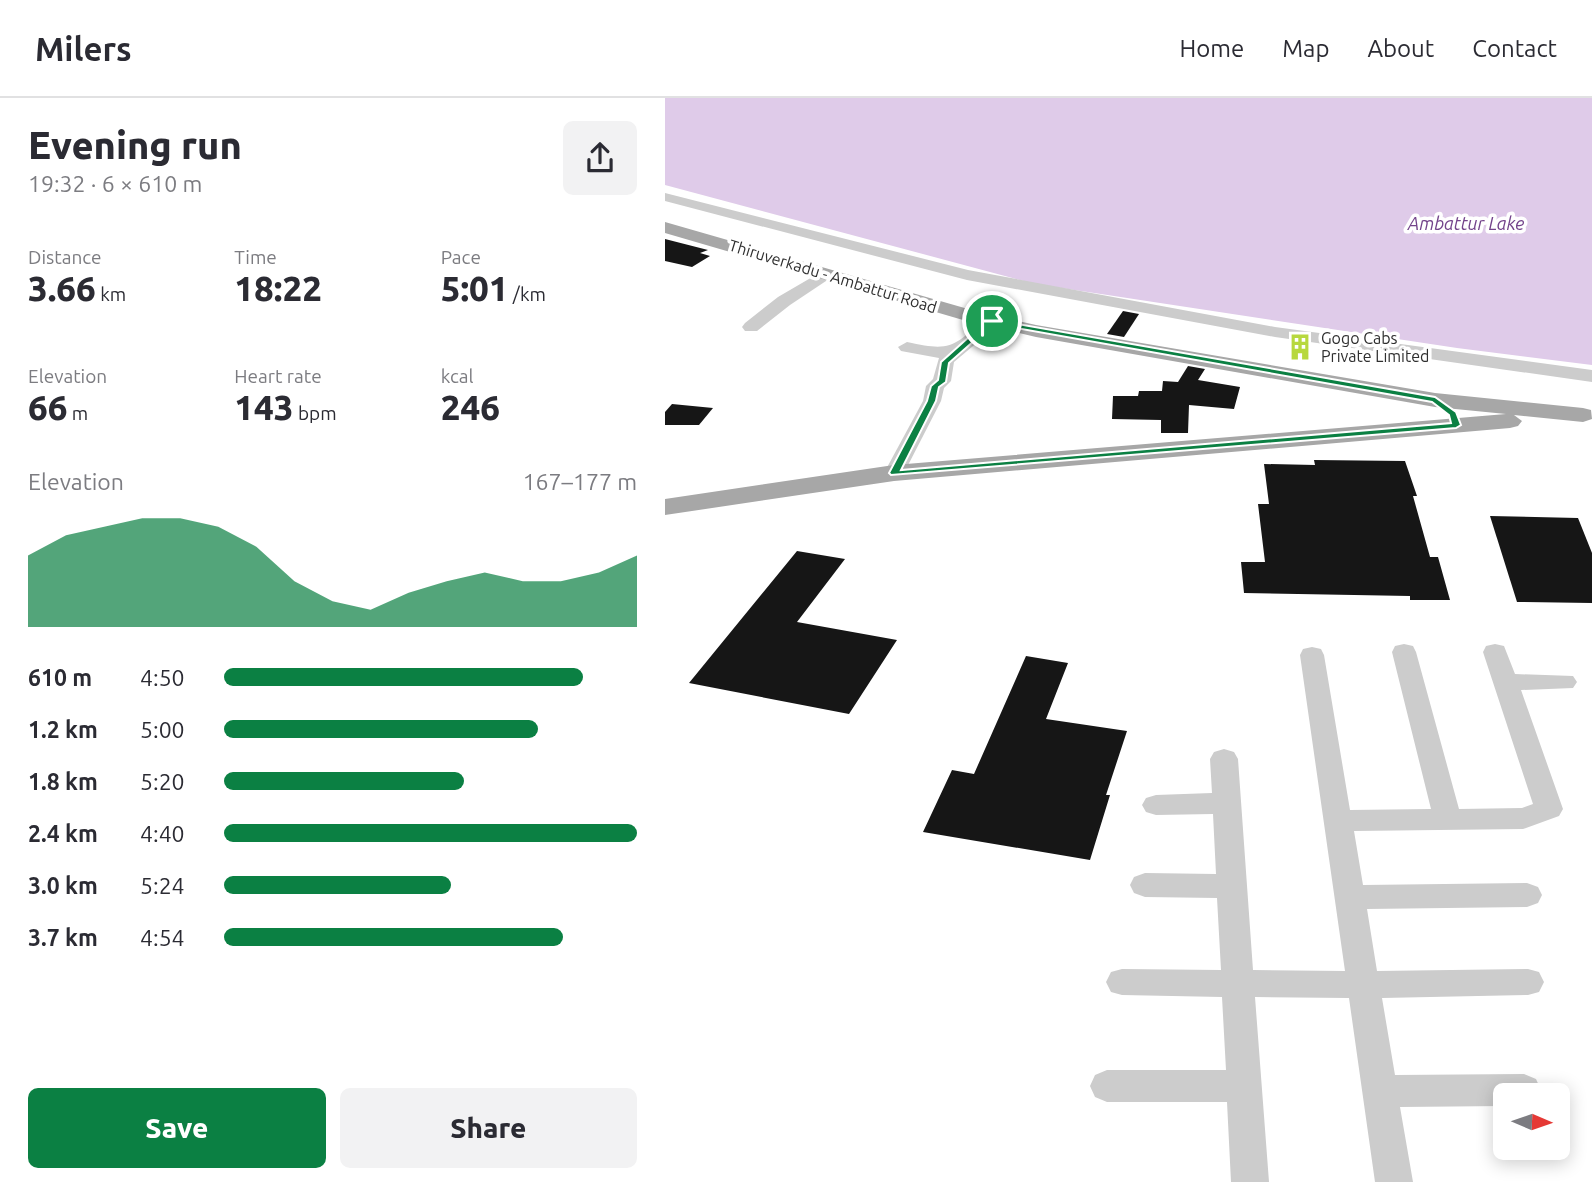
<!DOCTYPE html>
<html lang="en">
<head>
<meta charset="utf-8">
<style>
  body { margin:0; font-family:Ubuntu,sans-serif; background:#f2f2f3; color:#2b2b33; height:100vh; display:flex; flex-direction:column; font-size:26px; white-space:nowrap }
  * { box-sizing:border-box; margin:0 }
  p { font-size:23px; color:#7c7c81 }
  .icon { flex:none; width:38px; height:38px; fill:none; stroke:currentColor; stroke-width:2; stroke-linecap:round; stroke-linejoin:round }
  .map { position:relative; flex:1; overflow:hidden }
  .sheet { display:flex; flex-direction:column; background:#fff; width:665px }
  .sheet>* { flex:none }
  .needle { width:46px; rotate:92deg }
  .controls { position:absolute; left:828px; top:985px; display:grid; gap:14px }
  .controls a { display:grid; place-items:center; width:77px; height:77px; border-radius:10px; background:#fff; box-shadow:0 4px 18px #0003; font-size:35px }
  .pin { position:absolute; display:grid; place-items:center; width:60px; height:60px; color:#fff; margin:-30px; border:4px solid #fff; border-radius:50%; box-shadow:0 2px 7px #0007 }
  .round { display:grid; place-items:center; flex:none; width:74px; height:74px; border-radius:10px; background:#f2f2f3 }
  .summary { display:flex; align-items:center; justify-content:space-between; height:119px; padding:0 28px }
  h1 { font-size:38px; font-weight:800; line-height:52px }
  .stats { display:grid; grid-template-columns:repeat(3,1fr); gap:10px; height:119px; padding:7px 28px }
  .stats div { display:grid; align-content:center }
  .stats b { font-size:35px; font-weight:800 }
  .stats small { font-size:19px; font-weight:400 }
  .stats p { font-size:19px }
  .chart { height:196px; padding:14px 28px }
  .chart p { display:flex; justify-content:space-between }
  .chart svg { width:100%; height:126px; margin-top:7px; fill:#0b8043; opacity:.7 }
  .action { display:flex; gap:14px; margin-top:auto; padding:14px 28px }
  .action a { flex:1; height:80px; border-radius:10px; background:#0b8043; color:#fff; font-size:28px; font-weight:800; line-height:80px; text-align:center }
  .action a+a { background:#f2f2f3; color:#2b2b33 }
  ul { padding:0 28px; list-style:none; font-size:23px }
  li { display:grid; grid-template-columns:112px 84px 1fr; align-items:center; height:52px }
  li i { height:18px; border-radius:9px; background:#0b8043 }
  header { display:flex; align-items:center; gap:42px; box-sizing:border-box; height:98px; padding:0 35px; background:#fff; border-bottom:2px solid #e1e1e2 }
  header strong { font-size:33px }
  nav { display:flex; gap:38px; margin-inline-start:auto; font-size:24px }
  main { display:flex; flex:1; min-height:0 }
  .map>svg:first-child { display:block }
  .water { fill:#dfcbe9 }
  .building { fill:#161616 }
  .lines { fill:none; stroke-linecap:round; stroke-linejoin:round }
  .minor { fill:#ccc; fill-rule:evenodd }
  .major { fill:#a7a7a7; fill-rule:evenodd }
  .route { fill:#0b8043; stroke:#fff; stroke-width:2; fill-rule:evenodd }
  .labels { text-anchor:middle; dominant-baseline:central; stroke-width:7; stroke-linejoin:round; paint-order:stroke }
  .far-street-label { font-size:16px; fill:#2f2f2f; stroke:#fff }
  .far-poi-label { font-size:16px; fill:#2f2f2f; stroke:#fff; text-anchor:start }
  .far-water-label { font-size:18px; font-style:italic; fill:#73438b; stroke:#fff }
</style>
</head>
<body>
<header>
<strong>Milers</strong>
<nav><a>Home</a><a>Map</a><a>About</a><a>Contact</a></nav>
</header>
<main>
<section class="sheet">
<div class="summary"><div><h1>Evening run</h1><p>19:32 · 6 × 610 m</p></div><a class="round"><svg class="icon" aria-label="share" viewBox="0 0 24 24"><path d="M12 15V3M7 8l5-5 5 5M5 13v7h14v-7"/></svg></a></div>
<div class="stats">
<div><p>Distance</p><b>3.66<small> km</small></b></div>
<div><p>Time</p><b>18:22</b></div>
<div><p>Pace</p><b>5:01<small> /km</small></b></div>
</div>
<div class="stats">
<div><p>Elevation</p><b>66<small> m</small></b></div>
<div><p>Heart rate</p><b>143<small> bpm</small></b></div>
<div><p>kcal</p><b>246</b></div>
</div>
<div class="chart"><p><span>Elevation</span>167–177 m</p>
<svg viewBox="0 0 160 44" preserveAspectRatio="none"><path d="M0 44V19L10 12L20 9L30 6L40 6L50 9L60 16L70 28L80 35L90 38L100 32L110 28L120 25L130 28L140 28L150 25L160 19V44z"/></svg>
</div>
<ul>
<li><b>610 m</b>4:50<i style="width:87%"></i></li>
<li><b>1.2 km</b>5:00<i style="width:76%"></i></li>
<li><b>1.8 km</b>5:20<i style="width:58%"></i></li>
<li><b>2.4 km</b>4:40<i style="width:100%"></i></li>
<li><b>3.0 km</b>5:24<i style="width:55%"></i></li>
<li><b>3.7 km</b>4:54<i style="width:82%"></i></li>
</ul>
<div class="action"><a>Save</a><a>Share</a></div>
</section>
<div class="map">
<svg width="927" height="1084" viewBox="0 0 927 1084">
  <rect width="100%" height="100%" fill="#fff"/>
  <path class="water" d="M0,0H927V267L792,250L370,186L0,87Z"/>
  <g class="building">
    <path d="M0,141L43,152L35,155L45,158L27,169L0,163Z"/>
    <path d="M458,213L474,216L459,239L442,236Z"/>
    <path d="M523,268L540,271L533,282L575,289L569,311L524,307L523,335H496V322L447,321L448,298H473L474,293H497L498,283L513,284Z"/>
    <path d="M7,306L48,310L34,327H0V314Z"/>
    <path d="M649,362L740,363L752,398H748L765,459H773L785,502H745V498L579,495L576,464H600L593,406H604L599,366L650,367Z"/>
    <path d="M825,418L913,420L927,455V505L852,504Z"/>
    <path d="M132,453L180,461L132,524L232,542L184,616L24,585Z"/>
    <path d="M361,558L403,565L381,621L462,633L441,697H445L425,762L258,734L287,672L309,676Z"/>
  </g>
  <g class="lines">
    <g class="minor">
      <path d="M0,95L303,172L610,229L927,272V284L610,239L302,182L0,103Z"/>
      <path d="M161,171L169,176L167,179L125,207L92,233H80L77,229L80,225L113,199Z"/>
      <path d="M327,218L333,219L336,223L333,227L289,264L286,283L279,290L276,303L239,375L236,379H222L219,375L258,303L261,288L268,281L274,260L236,253L233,249L242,244C286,254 289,249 321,219Z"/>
      <path d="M739,546L748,548L751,554L794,711L857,710L868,706L818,554L821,548L830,546L839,548L850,576L908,578L912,584L908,590L856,592L898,711L894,718L858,731L689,733L698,787L862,785L873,789L877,797L873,805L862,809L702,811L712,873L863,871L874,874L879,884L874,894L863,897L717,900L730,977L859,976L871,981L876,992L874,998H840V1008L735,1009L748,1084H710L684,900L590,899L604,1084H566L562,1004H442L430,999L425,988L430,977L442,972H561L557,899L457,897L446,894L441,884L446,874L457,871L556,872L552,800L480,799L469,795L465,787L469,779L480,775L551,776L548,716L491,717L481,714L477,707L481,700L491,697L547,695L545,661L549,654L559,651L569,654L573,661L588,872L680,873L635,557L638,551L647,549L656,551L659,557L685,712L766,711L727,554L730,548Z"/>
    </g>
    <path class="major" d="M0,124L310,213L371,227L770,295L918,310L926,312L927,321L918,324L849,317L857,323L853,328L845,330L229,383L0,417V401L229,367L841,316L770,309L371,239L298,222L0,135Z"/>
  </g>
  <path class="route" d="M324,221L770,299L791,314L796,327L791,330L226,377L224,375L262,303L266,288L273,282L276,264ZM328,226L767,304L784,317L786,325L236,372L271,303L274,289L281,284L284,265Z"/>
  <defs>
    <g id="building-bare" transform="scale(2.1)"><path d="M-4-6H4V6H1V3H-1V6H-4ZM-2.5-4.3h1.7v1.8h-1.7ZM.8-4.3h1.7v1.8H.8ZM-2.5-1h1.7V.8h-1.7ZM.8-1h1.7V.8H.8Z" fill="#b7d83e" stroke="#fff" stroke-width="2.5" paint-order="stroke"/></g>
  </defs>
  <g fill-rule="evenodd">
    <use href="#building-bare" x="635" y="249"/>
  </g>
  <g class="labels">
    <g class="far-street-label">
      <text transform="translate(168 178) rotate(17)">Thiruverkadu - Ambattur Road</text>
    </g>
    <g class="far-poi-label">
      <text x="656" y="240">Gogo Cabs<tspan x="656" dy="18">Private Limited</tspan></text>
    </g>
    <g class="far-water-label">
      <text x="801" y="125">Ambattur Lake</text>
    </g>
  </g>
</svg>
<div class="controls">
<a><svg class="needle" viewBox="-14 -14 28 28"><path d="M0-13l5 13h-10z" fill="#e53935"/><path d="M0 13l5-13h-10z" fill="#7c7c81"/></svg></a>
</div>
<div class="pin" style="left:327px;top:223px;background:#1e9e55"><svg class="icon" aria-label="arrive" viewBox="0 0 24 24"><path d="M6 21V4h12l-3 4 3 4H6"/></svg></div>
</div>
</main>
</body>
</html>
